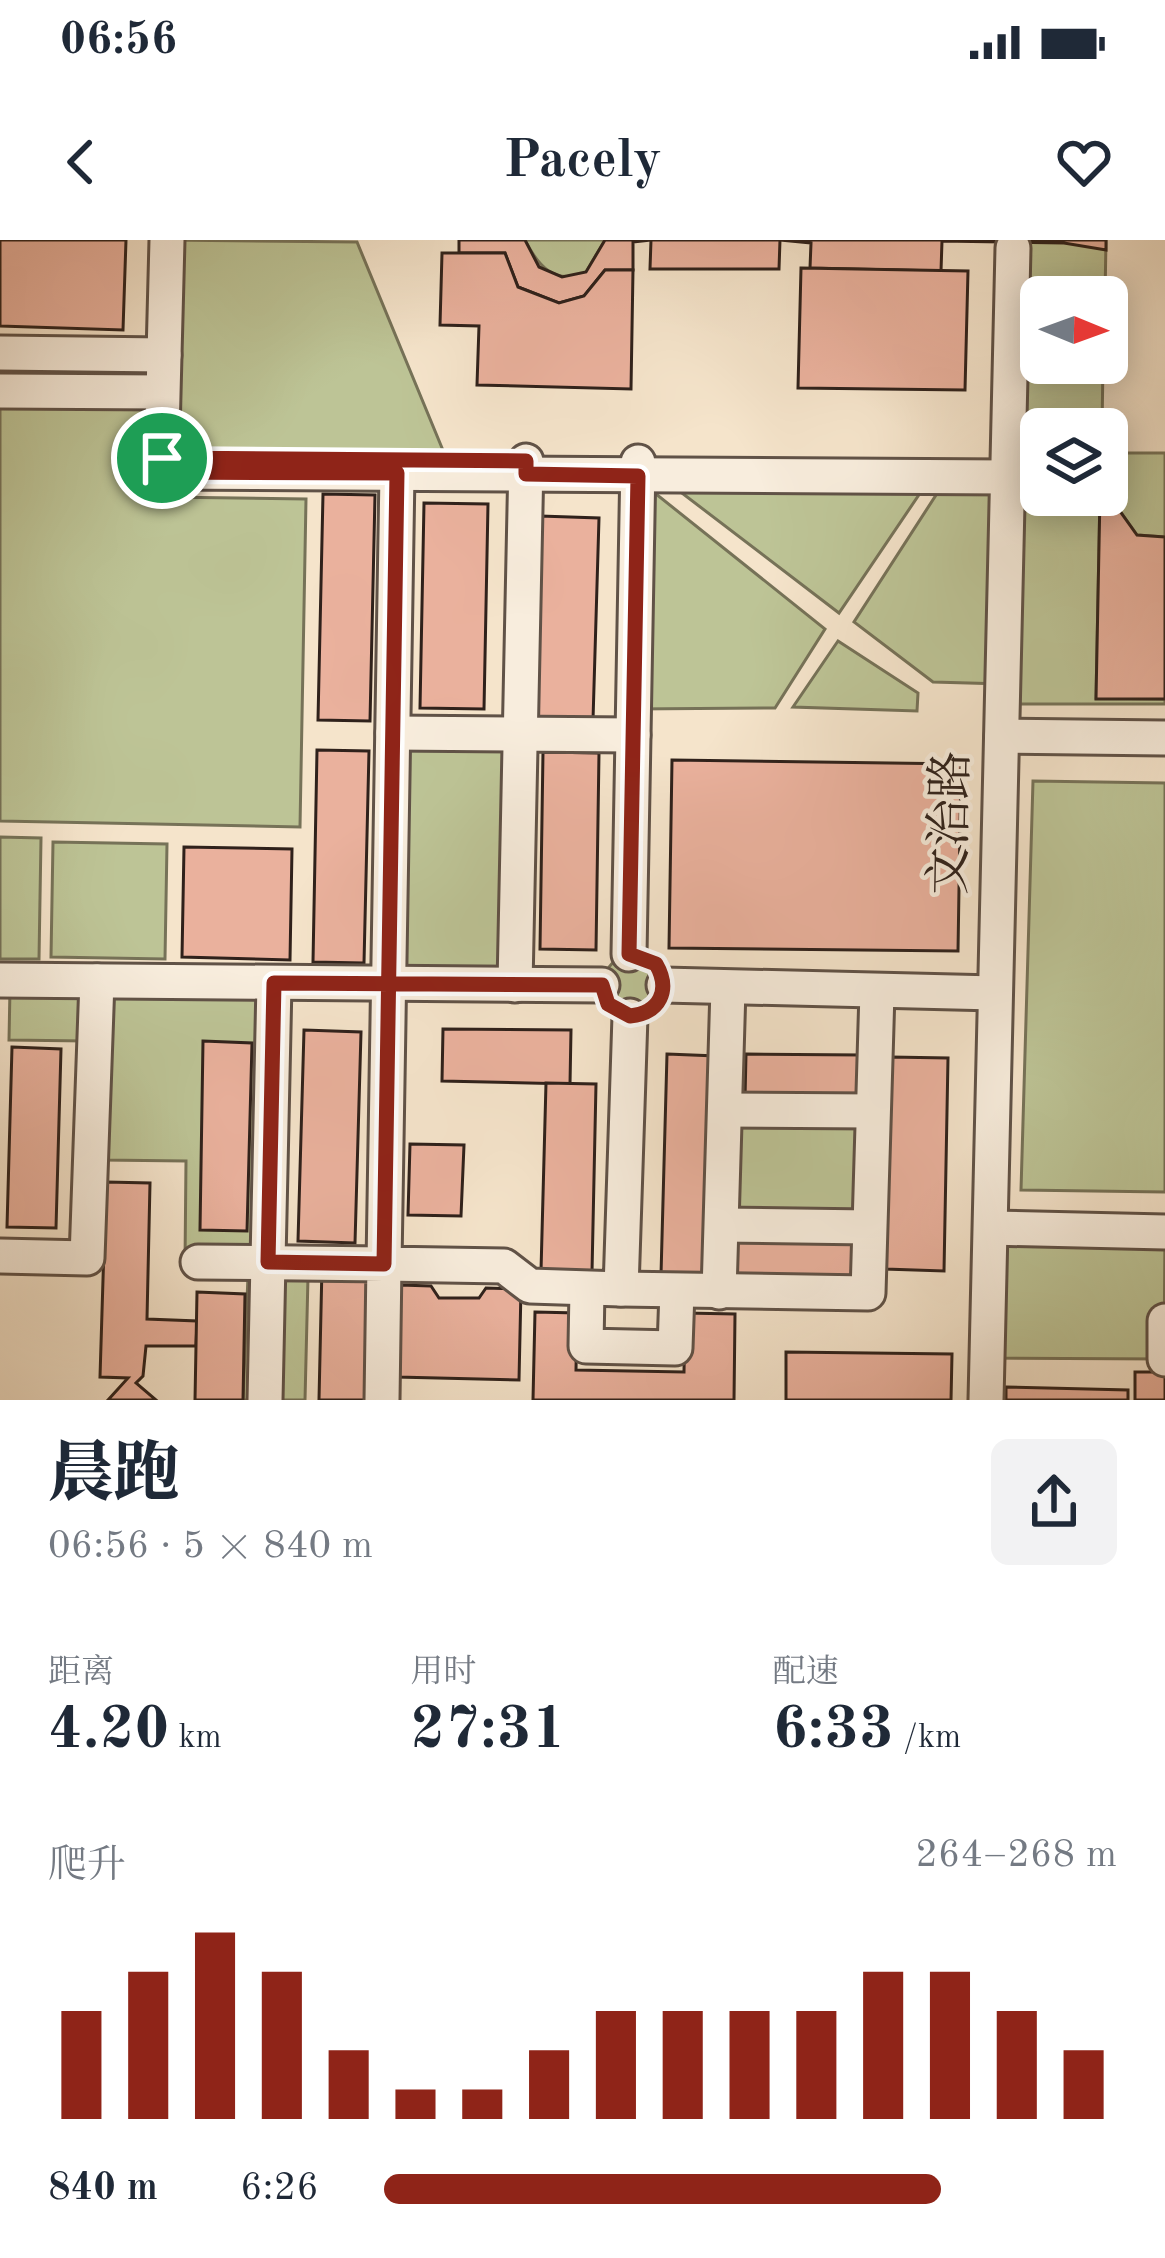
<!DOCTYPE html>
<html lang="zh">
<head>
<meta charset="utf-8">
<style>
  body { margin:0; font-family:"Old Standard TT","Noto Serif SC",serif; background:#f2f2f3; color:#1f2937; height:100vh; display:flex; flex-direction:column; font-size:45px; white-space:nowrap }
  * { box-sizing:border-box; margin:0 }
  p { font-size:39px; color:#747a83 }
  .icon { flex:none; width:66px; height:66px; fill:none; stroke:currentColor; stroke-width:2; stroke-linecap:round; stroke-linejoin:round }
  .map { position:relative; height:1160px; overflow:hidden }
  .panel { display:flex; flex-direction:column; background:#fff; flex:1 }
  .panel>* { flex:none }
  .needle { width:78px; rotate:91deg }
  .controls { position:absolute; left:1020px; top:36px; display:grid; gap:24px }
  .controls a { display:grid; place-items:center; width:108px; height:108px; border-radius:18px; background:#fff; box-shadow:0 6px 30px #0003; font-size:60px }
  .pin { position:absolute; display:grid; place-items:center; width:102px; height:102px; color:#fff; margin:-51px; border:6px solid #fff; border-radius:50%; box-shadow:0 3px 12px #0007 }
  .round { display:grid; place-items:center; flex:none; width:126px; height:126px; border-radius:18px; background:#f2f2f3 }
  .head { display:flex; align-items:center; justify-content:space-between; height:204px; padding:0 48px }
  h1 { font-size:66px; font-weight:800; line-height:90px }
  .metrics { display:grid; grid-template-columns:repeat(3,1fr); gap:18px; height:204px; padding:12px 48px }
  .metrics div { display:grid; align-content:center }
  .metrics b { font-size:60px; font-weight:800 }
  .metrics small { font-size:33px; font-weight:400 }
  .metrics p { font-size:33px }
  .chart { height:336px; padding:24px 48px }
  .chart p { display:flex; justify-content:space-between }
  .chart svg { width:100%; height:216px; margin-top:12px; stroke:#8f2418; stroke-width:6 }
  ul { padding:0 48px; list-style:none; font-size:39px }
  li { display:grid; grid-template-columns:192px 144px 1fr; align-items:center; height:90px }
  li i { height:30px; border-radius:15px; background:#8f2418 }
  .status { display:flex; justify-content:space-between; align-items:center; height:84px; padding:0 60px; background:#fff; direction:ltr }
  .status svg { height:33px; fill:currentColor }
  header { display:flex; justify-content:space-between; align-items:center; height:156px; padding:0 48px; background:#fff; font-size:54px; font-weight:800 }
  .map>svg:first-child { display:block }
  .green { fill:#bdc496; stroke:#767258; stroke-width:3 }
  .building { fill:#eab19d; stroke:#2f211b; stroke-width:3 }
  .lines { fill:none; stroke-linecap:round; stroke-linejoin:round }
  .minor-casing { stroke:#605247; stroke-width:39 }
  .minor { stroke:#f8eddd; stroke-width:33 }
  .route-casing { stroke:#fff; stroke-width:24 }
  .route { stroke:#8f2418; stroke-width:15 }
  .labels { text-anchor:middle; dominant-baseline:central; stroke-width:9; stroke-linejoin:round; paint-order:stroke }
  .street-label { font-size:48px; fill:#2f211b; stroke:#f8eddd }
</style>
</head>
<body>
<div class="status"><b>06:56</b><svg viewBox="0 0 49 12"><path d="M0 12V9h3v3zM5 12V6h3v6zM10 12V3h3v9zM15 12V0h3v12zM26 1h20v11H26zM47 4h2v5h-2z"/></svg></div>
<header><svg class="icon" aria-label="back" viewBox="0 0 24 24"><path d="M15 5l-7 7 7 7"/></svg>Pacely<svg class="icon" aria-label="heart" viewBox="0 0 24 24"><path d="M12 20l-8-8c-3-5 5-10 8-4 3-6 11-1 8 4z"/></svg></header>
<div class="map">
<svg width="1165" height="1160" viewBox="0 0 1165 1160">
  <rect width="100%" height="100%" fill="#f5e4cb"/>
  <filter id="stains"><feTurbulence type="fractalNoise" baseFrequency=".00167" numOctaves="4"/><feColorMatrix values="0 0 0 0 .2 0 0 0 0 .09 0 0 0 0 .02 0 0 0 .5 -.17"/></filter>
  <radialGradient id="worn" r=".72"><stop offset=".6" stop-color="#630" stop-opacity="0"/><stop offset="1" stop-color="#630" stop-opacity=".3"/></radialGradient>
  <g class="green">
    <path d="M166,0L357,2L447,220L1007,226L1013,0H1106L1105,57H1041V123H1103L1102,189H1041V255H1100L1096,458L1165,459V464H1003V444L933,442L854,382L947,238L931,237L839,373L661,237L636,238L825,389L775,468L633,469L634,237L161,233L162,257L306,259L300,587L0,581V151L162,152Z"/>
    <path d="M525,0H605L586,32C555,46 538,26 525,0Z"/>
    <path d="M1107,213H1165V297L1137,295L1107,253Z"/>
    <path d="M838,401L918,453L917,471L793,467Z"/>
    <path d="M393,493L520,494L515,745H388Z"/>
    <path d="M1033,541L1165,543V952L1021,950Z"/>
    <path d="M0,597L41,598L39,719H0Z"/>
    <path d="M53,602L167,604L165,719L51,717Z"/>
    <circle cx="633" cy="745" r="30"/>
    <path d="M109,741L274,743L273,802L255,803L254,826L272,827L268,1022H185L186,921L103,920Z"/>
    <path d="M10,749L86,750L85,801L9,800Z"/>
    <path d="M726,870L872,871L869,987L722,985Z"/>
    <path d="M991,988L1165,992L1164,1119L988,1118Z"/>
    <path d="M248,1036L308,1037L305,1160H243Z"/>
  </g>
  <g class="building">
    <path d="M0,0H126L123,90L0,86Z"/>
    <path d="M459,0H525L539,27L562,37L586,32L605,0H651L633,2V30H605L584,56L559,63L518,47L505,13H459Z"/>
    <path d="M780,0L779,29H650L651,0Z"/>
    <path d="M780,0H1106V10L1064,3L942,1L941,31L810,28L811,3Z"/>
    <path d="M442,13H505L518,47L559,63L584,56L605,30H633L631,149L477,145L479,86L440,85Z"/>
    <path d="M801,28L968,31L965,150L798,148Z"/>
    <path d="M1107,253L1137,295L1165,297V459H1096L1100,255Z"/>
    <path d="M323,254L375,255L370,481L318,480Z"/>
    <path d="M424,263L488,264L484,469L420,468Z"/>
    <path d="M540,276L599,278L593,480L533,478Z"/>
    <path d="M317,510L369,511L364,723L313,722Z"/>
    <path d="M543,512L599,513L596,710L540,709Z"/>
    <path d="M672,520L961,524L958,711L669,708Z"/>
    <path d="M184,607L292,609L290,720L182,717Z"/>
    <path d="M443,789L571,790L570,844L442,841Z"/>
    <path d="M304,790L361,792L355,1003L298,1001Z"/>
    <path d="M203,801L252,803L247,991L200,990Z"/>
    <path d="M12,807L61,809L56,988L7,987Z"/>
    <path d="M667,814L716,816L710,1036L661,1035Z"/>
    <path d="M746,814L862,815V860L745,859Z"/>
    <path d="M890,817L948,818L944,1031L885,1029Z"/>
    <path d="M546,843L596,844L592,1032L541,1031Z"/>
    <path d="M410,904L464,905L461,976L408,975Z"/>
    <path d="M106,942L150,943L147,1079L197,1081L196,1106H146L143,1136L136,1143L156,1160H108L128,1138L100,1137Z"/>
    <path d="M733,992L855,995L854,1046L732,1043Z"/>
    <path d="M322,1026L371,1028L368,1160H319Z"/>
    <path d="M400,1045L431,1046L439,1058H479L486,1048L521,1049L519,1140L397,1137Z"/>
    <path d="M197,1052L245,1054L243,1160H195Z"/>
    <path d="M535,1072L577,1073L576,1130L684,1132L685,1073L735,1074L734,1160H533Z"/>
    <path d="M786,1112L952,1114L951,1160H786Z"/>
    <rect x="1135" y="1132" width="30" height="28"/>
    <path d="M1006,1147L1128,1150V1160H1006Z"/>
  </g>
  <g class="lines">
    <g class="minor-casing">
      <g id="minor">
        <path d="M0,113L164,115L167,0"/>
        <path d="M164,115L161,232L1007,237"/>
        <path d="M0,151L162,152"/>
        <path d="M397,233L384,1024L504,1026L530,1046L621,1049L630,776"/>
        <path d="M393,493L633,495"/>
        <path d="M1002,496L1165,498"/>
        <path d="M629,714L638,222"/>
        <path d="M0,740L602,745"/>
        <path d="M515,745L526,221"/>
        <path d="M664,745L995,753"/>
        <path d="M726,870L872,871"/>
        <path d="M722,985L869,987"/>
        <path d="M991,988L1165,992"/>
        <path d="M0,1016L87,1018L97,741"/>
        <path d="M198,1022L384,1024L382,1160"/>
        <path d="M587,1049L586,1106L675,1108L677,1051"/>
        <path d="M621,1049L868,1053L877,752"/>
        <path d="M719,1052L728,748"/>
        <path d="M1165,1081V1119"/>
        <path d="M265,1160L274,743"/>
        <path d="M986,1160L1013,8"/>
      </g>
    </g>
    <use href="#minor" class="minor"/>
  </g>
  <g class="lines">
    <g class="route-casing">
      <path id="route" d="M162,218L161,232L397,233L384,1024L268,1022L274,743L602,745L608,764L630,776C660,773 671,750 656,724L629,714L638,236L526,234V221L162,218"/>
    </g>
    <use href="#route" class="route"/>
  </g>
  <g class="labels">
    <g class="street-label">
      <text transform="translate(952 583) rotate(-89)">文治路</text>
    </g>
  </g>
  <rect width="100%" height="100%" filter="url(#stains)"/>
  <rect width="100%" height="100%" fill="url(#worn)"/>
</svg>
<div class="controls">
<a><svg class="needle" viewBox="-14 -14 28 28"><path d="M0-13l5 13h-10z" fill="#e53935"/><path d="M0 13l5-13h-10z" fill="#747a83"/></svg></a>
<a><svg class="icon" aria-label="layers" viewBox="0 0 24 24"><path d="M12 4l9 5-9 5-9-5zM3 14l9 5 9-5"/></svg></a>
</div>
<div class="pin" style="left:162px;top:218px;background:#1e9e55"><svg class="icon" aria-label="arrive" viewBox="0 0 24 24"><path d="M6 21V4h12l-3 4 3 4H6"/></svg></div>
</div>
<section class="panel">
<div class="head"><div><h1>晨跑</h1><p>06:56 · 5 × 840 m</p></div><a class="round"><svg class="icon" aria-label="share" viewBox="0 0 24 24"><path d="M12 15V3M7 8l5-5 5 5M5 13v7h14v-7"/></svg></a></div>
<div class="metrics">
<div><p>距离</p><b>4.20<small> km</small></b></div>
<div><p>用时</p><b>27:31</b></div>
<div><p>配速</p><b>6:33<small> /km</small></b></div>
</div>
<div class="chart"><p><span>爬升</span>264–268 m</p>
<svg viewBox="0 0 160 44" preserveAspectRatio="none"><path d="M5 44V22M15 44V14M25 44V6M35 44V14M45 44V30M55 44V38M65 44V38M75 44V30M85 44V22M95 44V22M105 44V22M115 44V22M125 44V14M135 44V14M145 44V22M155 44V30"/></svg>
</div>
<ul>
<li><b>840 m</b>6:26<i style="width:76%"></i></li>
</ul>
</section>
</body>
</html>
